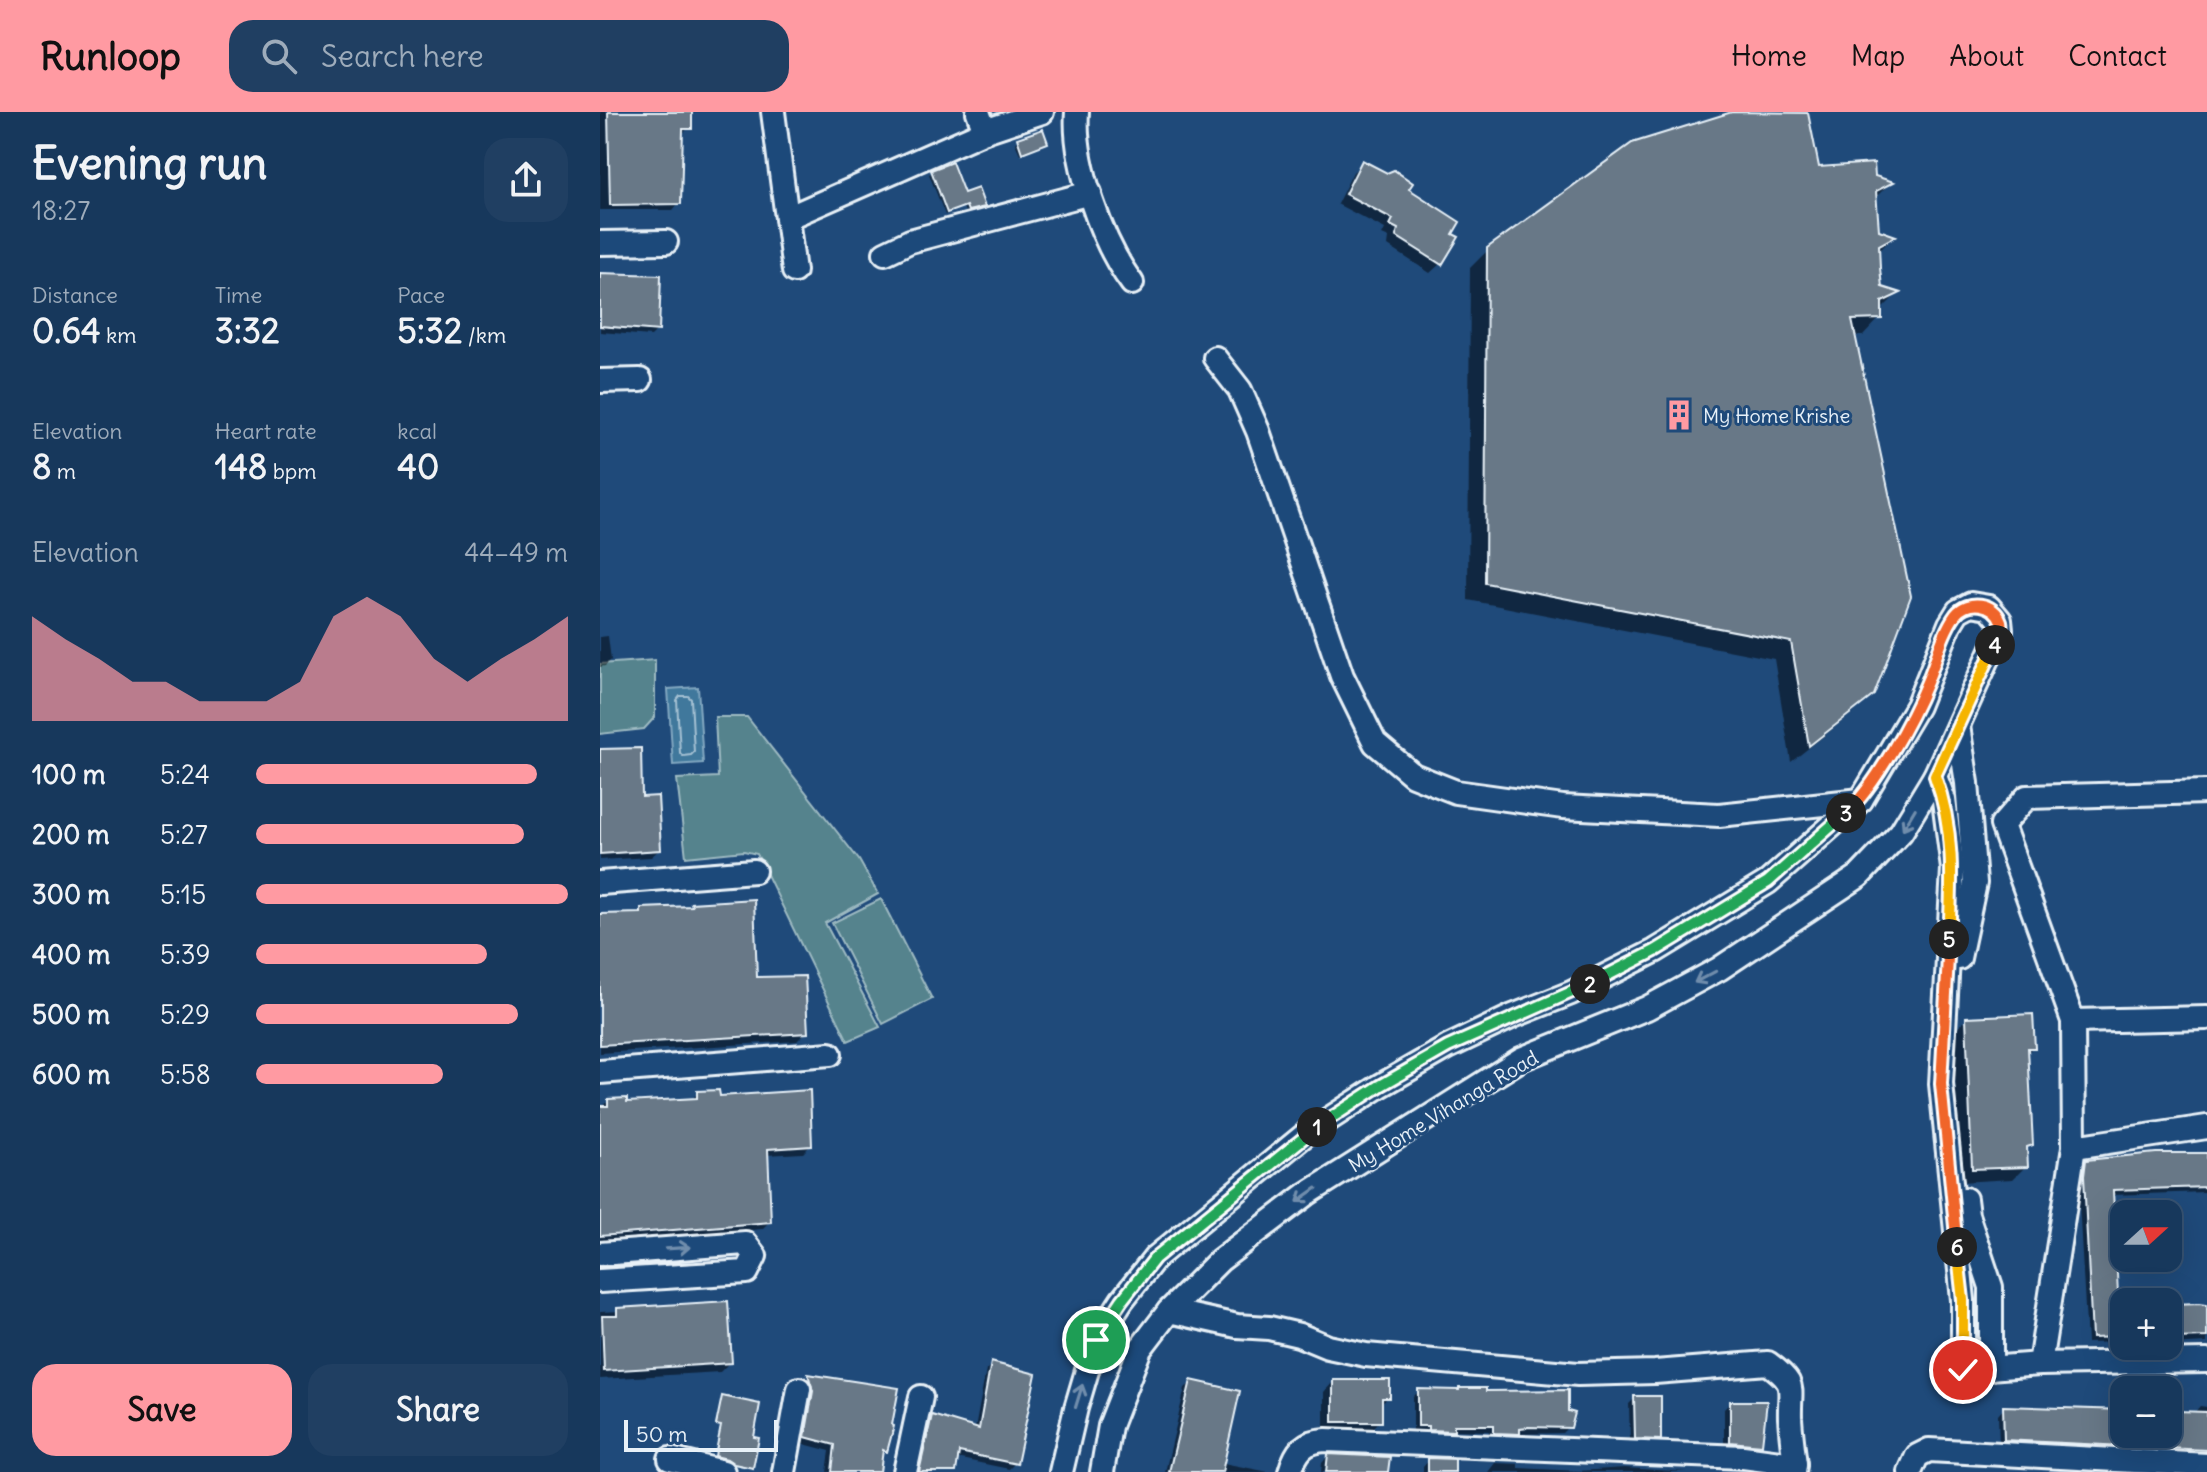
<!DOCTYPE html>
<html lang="en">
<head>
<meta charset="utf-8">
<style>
  body { margin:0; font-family:Delius,sans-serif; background:#203f62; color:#f1f3f6; height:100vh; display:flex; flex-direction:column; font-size:30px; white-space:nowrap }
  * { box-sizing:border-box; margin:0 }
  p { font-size:26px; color:#9eacbb }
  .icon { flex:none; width:44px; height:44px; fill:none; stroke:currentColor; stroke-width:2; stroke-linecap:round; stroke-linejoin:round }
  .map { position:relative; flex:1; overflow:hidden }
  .details { display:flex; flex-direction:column; background:#17385c; width:600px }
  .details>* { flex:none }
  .needle { width:52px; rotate:69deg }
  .buttons { position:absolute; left:1510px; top:1088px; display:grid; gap:16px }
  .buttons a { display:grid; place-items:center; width:72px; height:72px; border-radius:16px; background:#17385c; box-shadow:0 8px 32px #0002,0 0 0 2px #365272; font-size:40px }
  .scale { position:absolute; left:24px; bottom:20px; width:154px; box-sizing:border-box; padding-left:8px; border:4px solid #e8f1f8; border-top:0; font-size:22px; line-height:28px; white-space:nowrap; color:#e8f1f8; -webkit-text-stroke:6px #1f4a7a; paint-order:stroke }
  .pin { position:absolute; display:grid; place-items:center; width:68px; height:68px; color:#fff; margin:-34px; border:4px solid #fff; border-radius:50%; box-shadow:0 2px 8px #0007 }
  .km { position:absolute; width:40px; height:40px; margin:-20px; border-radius:50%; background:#222; color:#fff; font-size:22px; line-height:40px; text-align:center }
  .round { display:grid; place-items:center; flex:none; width:84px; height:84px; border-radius:24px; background:#203f62 }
  .overview { display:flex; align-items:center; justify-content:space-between; height:136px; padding:0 32px }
  h1 { font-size:44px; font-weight:700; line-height:60px }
  .metrics { display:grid; grid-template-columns:repeat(3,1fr); gap:12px; height:136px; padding:8px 32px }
  .metrics div { display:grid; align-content:center }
  .metrics b { font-size:34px; font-weight:700 }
  .metrics small { font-size:22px; font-weight:400 }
  .metrics p { font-size:22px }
  .chart { height:224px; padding:16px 32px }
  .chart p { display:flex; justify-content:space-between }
  .chart svg { width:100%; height:144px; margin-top:8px; fill:#ff9aa2; opacity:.7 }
  .button { display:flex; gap:16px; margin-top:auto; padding:16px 32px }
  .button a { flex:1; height:92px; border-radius:24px; background:#ff9aa2; color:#111; font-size:32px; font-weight:700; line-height:92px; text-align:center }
  .button a+a { background:#203f62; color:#f1f3f6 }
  ul { padding:0 32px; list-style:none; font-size:26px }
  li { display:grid; grid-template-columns:128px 96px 1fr; align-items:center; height:60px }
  li i { height:20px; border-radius:10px; background:#ff9aa2 }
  header { display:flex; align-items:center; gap:48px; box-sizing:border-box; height:112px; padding:0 40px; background:#ff9aa2; color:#111 }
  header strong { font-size:38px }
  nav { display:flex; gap:44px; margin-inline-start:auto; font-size:28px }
  .search { width:560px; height:72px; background:#203f62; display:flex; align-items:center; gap:20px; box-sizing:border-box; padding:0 28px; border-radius:24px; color:#9eacbb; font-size:30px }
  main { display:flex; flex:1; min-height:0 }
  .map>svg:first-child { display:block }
  .green { fill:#54838d; stroke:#9ebac2; stroke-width:2 }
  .water { fill:#40789c; stroke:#83a8c1; stroke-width:2 }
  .shadow { fill:#0007 }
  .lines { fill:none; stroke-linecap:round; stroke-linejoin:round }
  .shore { stroke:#a5c1d3; stroke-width:2 }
  .building { fill:#677887; stroke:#e8f1f8; stroke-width:2 }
  .minor-casing { stroke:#e8f1f8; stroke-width:28 }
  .minor { stroke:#1f4a7a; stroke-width:22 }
  .oneway { stroke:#6f8dac }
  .split-1-casing { stroke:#fff; stroke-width:16 }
  .split-2-casing { stroke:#fff; stroke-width:16 }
  .split-3-casing { stroke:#fff; stroke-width:16 }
  .split-4-casing { stroke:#fff; stroke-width:16 }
  .split-5-casing { stroke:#fff; stroke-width:16 }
  .split-6-casing { stroke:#fff; stroke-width:16 }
  .split-7-casing { stroke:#fff; stroke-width:16 }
  .split-1 { stroke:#22a559; stroke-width:10 }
  .split-2 { stroke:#22a559; stroke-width:10 }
  .split-3 { stroke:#22a559; stroke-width:10 }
  .split-4 { stroke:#f0652b; stroke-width:10 }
  .split-5 { stroke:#f5b400; stroke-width:10 }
  .split-6 { stroke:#f0652b; stroke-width:10 }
  .split-7 { stroke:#f5b400; stroke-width:10 }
  .labels { text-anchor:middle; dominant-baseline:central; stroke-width:6; stroke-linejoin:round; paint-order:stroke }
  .poi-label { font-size:20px; fill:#e8f1f8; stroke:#1f4a7a; text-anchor:start }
  .street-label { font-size:20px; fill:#e8f1f8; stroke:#1f4a7a }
</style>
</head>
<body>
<header>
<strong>Runloop</strong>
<div class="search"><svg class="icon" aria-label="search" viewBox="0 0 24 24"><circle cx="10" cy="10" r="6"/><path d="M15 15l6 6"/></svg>Search here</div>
<nav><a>Home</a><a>Map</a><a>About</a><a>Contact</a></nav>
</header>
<main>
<section class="details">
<div class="overview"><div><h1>Evening run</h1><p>18:27</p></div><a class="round"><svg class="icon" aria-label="share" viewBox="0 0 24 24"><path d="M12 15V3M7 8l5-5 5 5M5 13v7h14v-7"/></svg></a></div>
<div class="metrics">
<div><p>Distance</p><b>0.64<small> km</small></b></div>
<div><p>Time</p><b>3:32</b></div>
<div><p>Pace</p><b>5:32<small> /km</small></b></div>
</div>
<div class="metrics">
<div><p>Elevation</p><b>8<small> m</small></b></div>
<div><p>Heart rate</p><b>148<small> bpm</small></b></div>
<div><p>kcal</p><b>40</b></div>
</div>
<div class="chart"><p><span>Elevation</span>44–49 m</p>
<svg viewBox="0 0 160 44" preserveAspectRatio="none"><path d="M0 44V12L10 19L20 25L30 32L40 32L50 38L60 38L70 38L80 32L90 12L100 6L110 12L120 25L130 32L140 25L150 19L160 12V44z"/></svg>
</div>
<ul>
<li><b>100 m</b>5:24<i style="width:90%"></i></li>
<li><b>200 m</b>5:27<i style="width:86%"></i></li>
<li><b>300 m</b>5:15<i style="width:100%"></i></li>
<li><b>400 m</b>5:39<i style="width:74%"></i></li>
<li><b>500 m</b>5:29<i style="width:84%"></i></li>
<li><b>600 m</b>5:58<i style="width:60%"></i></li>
</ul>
<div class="button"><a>Save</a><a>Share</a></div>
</section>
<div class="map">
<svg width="1607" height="1360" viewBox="0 0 1607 1360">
  <rect width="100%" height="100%" fill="#1f4a7a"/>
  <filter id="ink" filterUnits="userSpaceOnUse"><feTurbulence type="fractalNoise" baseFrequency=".0125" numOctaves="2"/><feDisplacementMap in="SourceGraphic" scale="16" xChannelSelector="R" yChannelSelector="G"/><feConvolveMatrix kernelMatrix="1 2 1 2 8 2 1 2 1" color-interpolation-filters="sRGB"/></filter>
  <g filter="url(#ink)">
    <g class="green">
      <path d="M55,548V605L44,617L0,622V552Z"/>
      <path d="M115,605H147L259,748L278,782L225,811L280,915L248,929L157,742L144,739L86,745L77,667L118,665Z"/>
      <path d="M281,787L332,887L283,912L232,811Z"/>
    </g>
    <path class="water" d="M98,575L103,651L73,653L68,577Z"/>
    <g class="shadow">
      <path d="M0,0H90V16L81,22L79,91L73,98H0Z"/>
      <path d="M1139,0L1206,3L1218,57L1274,66L1290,71L1275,86L1277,119L1293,125L1278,140L1280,177L1297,182L1280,199V206L1263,224H1253L1273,582L1254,600L1191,650L1174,547L868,488L870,156L888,138L1032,32Z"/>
      <path d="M418,28L446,31L420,42L415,31Z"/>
      <path d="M763,51L807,77L840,152L830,161L788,134L789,126L782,123L785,117L737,92L753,60Z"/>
      <path d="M351,52L363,84L382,94L380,96L365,100L363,95L345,103L329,62Z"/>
      <path d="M0,164L57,218L51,224L0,220Z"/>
      <path d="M8,524L11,548L5,554L0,555V525Z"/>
      <path d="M0,639L40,687L59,738L51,745L0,748Z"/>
      <path d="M92,793L155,867L206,920L197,929L0,941V804L37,803L42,798L89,796Z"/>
      <path d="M1367,907L1433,935L1427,941L1431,1032L1425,1038L1426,1054L1413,1067L1360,1070L1353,920Z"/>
      <path d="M98,981L118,986L210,1034L203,1041L166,1043L169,1110L162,1117L0,1131V995L9,989L25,993L91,988Z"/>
      <path d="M1607,1043V1080L1511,1083L1517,1198H1524V1230L1487,1231L1478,1072L1481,1056L1487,1050Z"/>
      <path d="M1607,1194V1231L1568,1233V1196Z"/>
      <path d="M62,1197L130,1250L120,1260L0,1267V1200Z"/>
      <path d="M392,1252L415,1351L409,1357L356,1346L354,1360H315L326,1311L332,1305L375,1317L386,1258Z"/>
      <path d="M209,1264L285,1339L280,1344L278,1360H227L230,1339L200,1331L203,1270Z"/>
      <path d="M592,1270L623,1351L669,1360H565L585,1276Z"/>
      <path d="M733,1270L788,1285L780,1294V1309L770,1319H724V1280Z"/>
      <path d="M819,1279L969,1314L962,1321L918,1322L912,1327L889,1326V1319L853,1318L846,1324H823V1320H813V1285Z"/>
      <path d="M1035,1286L1059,1327L1053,1333L1030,1332L1029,1292Z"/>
      <path d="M1130,1291L1161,1333L1154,1339L1124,1336V1297Z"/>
      <path d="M1516,1292L1524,1293V1322H1568V1302H1593L1600,1294L1607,1295V1344L1399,1333L1398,1303L1404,1296L1509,1298Z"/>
      <path d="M728,1344L787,1360H721L722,1351Z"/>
      <path d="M829,1348L853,1360H823V1355Z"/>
      <path d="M895,1351L918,1352V1356L979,1359L1024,1356L1088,1360H888Z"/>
    </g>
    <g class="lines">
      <path class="shore" d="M80,584H88L91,587L94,640L91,643L83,644L80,641L77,588Z"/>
    </g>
    <g class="building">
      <path d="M8,0H92V17H83L81,92L10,93Z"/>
      <path d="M1132,0L1208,1L1219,55L1274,51L1275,64L1294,70L1276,79L1279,118L1296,124L1279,133L1280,156L1282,175L1301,181L1282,190V207L1252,208L1311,484L1274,583L1209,634L1191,530L885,471L887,136L1032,31Z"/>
      <path d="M443,17L448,31L422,41L417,26Z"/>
      <path d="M762,48L787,61L794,58L813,71L809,77L860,110L853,122L859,125L842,153L796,124L798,117L790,113L793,107L745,82Z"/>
      <path d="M352,50L364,81L378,76L385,95L368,99L366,94L347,101L331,58Z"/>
      <path d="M0,161L61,163L59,219L0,214Z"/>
      <path d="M41,636L42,685L58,684L61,738L0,742V637Z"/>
      <path d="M154,787L157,865L205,864L208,921L0,933V802L41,801V796L92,794L91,791Z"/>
      <path d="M1433,902L1435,936H1428L1433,1033L1427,1035L1428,1055L1372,1057L1366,905Z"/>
      <path d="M119,978L120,984L210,978L212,1034L168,1037L171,1110L0,1124V994H8V987L27,986V990L97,986V979Z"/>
      <path d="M1556,1041H1607V1075L1513,1078L1520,1225L1492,1226L1484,1064L1486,1048Z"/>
      <path d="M128,1189L132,1251L4,1259L2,1204H17V1196Z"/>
      <path d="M1600,1191L1607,1192V1225L1574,1226L1572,1192Z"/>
      <path d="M391,1250L436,1262L417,1352L359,1340L356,1360H319L332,1303L379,1317Z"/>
      <path d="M208,1262L299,1276L292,1313L294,1314L287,1340L283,1338L280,1360H232L235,1333L205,1325L213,1279Z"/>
      <path d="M591,1268L640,1279L622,1360H569Z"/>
      <path d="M733,1268H790V1286H782V1310H733Z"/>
      <path d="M859,1276H886V1279L968,1278V1299L975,1301L971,1316L928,1315L920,1316V1322L894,1321V1313H854V1319L828,1318V1314H818V1277L859,1278Z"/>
      <path d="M122,1284L160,1292L154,1325L159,1326L153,1356L134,1352L127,1347L115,1344L121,1314L116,1313Z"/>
      <path d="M1034,1284H1061V1328L1035,1327Z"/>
      <path d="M1130,1289H1167L1162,1333L1130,1330Z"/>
      <path d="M1403,1294L1524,1298V1322H1576L1577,1299L1607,1300V1338L1404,1328Z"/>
      <path d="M728,1342L790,1345L788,1360H726Z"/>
      <path d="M828,1346L855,1347V1360H828Z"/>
    </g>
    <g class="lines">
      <g class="minor-casing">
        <g id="minor">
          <path d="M173,0L194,159"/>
          <path d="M378,0L385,19L442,0"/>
          <path d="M477,0C473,50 502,131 532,171"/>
          <path d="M187,106L385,19"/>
          <path d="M0,131L66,130"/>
          <path d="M285,141L310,129L490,81"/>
          <path d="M615,246L640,278L658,319L742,564L775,631L813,663L856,680L963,695L1119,703L1261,688"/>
          <path d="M0,269L40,268"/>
          <path d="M1358,614L1367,671L1375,771L1359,846"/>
          <path d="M1335,664L1344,688L1353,757L1341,972L1363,1188V1258L1440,1252"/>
          <path d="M1607,680L1427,685L1402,713L1473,909L1474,1035L1440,1252L1607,1249"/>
          <path d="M0,771L154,759"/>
          <path d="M1473,909L1607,906"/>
          <path d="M0,960L230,942"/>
          <path d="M1474,1035L1607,1015"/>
          <path d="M1365,1087L1367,1103L1391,1175V1256"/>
          <path d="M0,1142L145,1131L155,1144L147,1160L0,1169"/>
          <path d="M569,1199L637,1214L669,1216L699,1223L728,1235L766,1243L978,1262L1055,1260L1168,1251C1198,1273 1189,1274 1190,1306C1191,1322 1193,1337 1195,1352"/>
          <path d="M70,1347L123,1360"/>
          <path d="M184,1360L199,1277"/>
          <path d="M305,1360L321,1285"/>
          <path d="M461,1360L476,1296L496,1228L522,1188L555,1146L706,1022L780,974L848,935L913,904L971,881L1055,839L1168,770L1261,688L1317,594L1350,512L1358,499L1371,492L1389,495L1400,508L1401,518L1335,664L1301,720L1259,764L1119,857L1047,896L921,947L707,1082L620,1148L569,1199L540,1237L510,1314L502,1360"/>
          <path d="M690,1360C696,1339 704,1329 726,1328L1143,1345L1195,1352L1194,1360"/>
          <path d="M1310,1360L1317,1344L1329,1338L1607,1353"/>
        </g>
      </g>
      <use href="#minor" class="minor"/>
    </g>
    <defs><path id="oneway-shaft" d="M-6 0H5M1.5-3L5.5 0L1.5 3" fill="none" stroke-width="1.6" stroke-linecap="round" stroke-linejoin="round" transform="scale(2)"/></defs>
    <g class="oneway">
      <use href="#oneway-shaft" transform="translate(1309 707) rotate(121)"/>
      <use href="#oneway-shaft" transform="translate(1105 865) rotate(152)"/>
      <use href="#oneway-shaft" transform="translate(707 1083) rotate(145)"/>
      <use href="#oneway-shaft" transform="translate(78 1136) rotate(-4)"/>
      <use href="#oneway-shaft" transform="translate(479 1284) rotate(-73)"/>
    </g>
  </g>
  <g class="lines" filter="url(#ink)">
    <g class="split-1-casing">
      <path id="split-1" d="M496,1228L522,1188L555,1146L717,1015"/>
    </g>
    <g class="split-2-casing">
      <path id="split-2" d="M717,1015L780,974L848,935L990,872"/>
    </g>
    <g class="split-3-casing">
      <path id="split-3" d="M990,872L1055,839L1168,770L1246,701"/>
    </g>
    <g class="split-4-casing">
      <path id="split-4" d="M1246,701C1275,675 1312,607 1327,570C1336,549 1342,521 1356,502C1368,487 1394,490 1401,509C1403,517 1398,526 1395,533"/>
    </g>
    <g class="split-5-casing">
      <path id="split-5" d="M1349,827C1352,770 1355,718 1335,664L1395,533"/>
    </g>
    <g class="split-6-casing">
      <path id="split-6" d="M1349,827L1341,972L1357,1135"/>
    </g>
    <g class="split-7-casing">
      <path id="split-7" d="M1357,1135L1363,1188V1258"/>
    </g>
    <use href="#split-1" class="split-1"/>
    <use href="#split-2" class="split-2"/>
    <use href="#split-3" class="split-3"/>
    <use href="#split-4" class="split-4"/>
    <use href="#split-5" class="split-5"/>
    <use href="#split-6" class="split-6"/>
    <use href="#split-7" class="split-7"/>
  </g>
  <defs>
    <g id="building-bare" transform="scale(2.4)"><path d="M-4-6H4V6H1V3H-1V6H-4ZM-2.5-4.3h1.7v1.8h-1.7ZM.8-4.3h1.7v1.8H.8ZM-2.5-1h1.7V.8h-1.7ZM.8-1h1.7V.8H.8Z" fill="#ff9aa2" stroke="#1f4a7a" stroke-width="2.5" paint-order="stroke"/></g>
  </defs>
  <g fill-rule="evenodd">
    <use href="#building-bare" x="1079" y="303"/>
  </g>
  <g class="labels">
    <g class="poi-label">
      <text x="1103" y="303">My Home Krishe</text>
    </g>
    <g class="street-label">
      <text transform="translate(843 999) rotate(-31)">My Home Vihanga Road</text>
    </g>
  </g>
</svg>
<div class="buttons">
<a><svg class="needle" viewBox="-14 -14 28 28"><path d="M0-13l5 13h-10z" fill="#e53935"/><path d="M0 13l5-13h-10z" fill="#9eacbb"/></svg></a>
<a>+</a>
<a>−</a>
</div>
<div class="scale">50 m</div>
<div class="pin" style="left:496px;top:1228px;background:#1e9e55"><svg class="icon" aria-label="arrive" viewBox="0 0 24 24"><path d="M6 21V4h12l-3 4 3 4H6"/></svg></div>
<div class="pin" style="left:1363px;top:1258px;background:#d93025"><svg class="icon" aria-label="check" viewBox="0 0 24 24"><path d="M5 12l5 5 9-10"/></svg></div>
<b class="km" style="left:717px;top:1015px">1</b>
<b class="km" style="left:990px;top:872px">2</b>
<b class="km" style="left:1246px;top:701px">3</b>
<b class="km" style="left:1395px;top:533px">4</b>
<b class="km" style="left:1349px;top:827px">5</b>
<b class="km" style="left:1357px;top:1135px">6</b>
</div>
</main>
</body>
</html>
